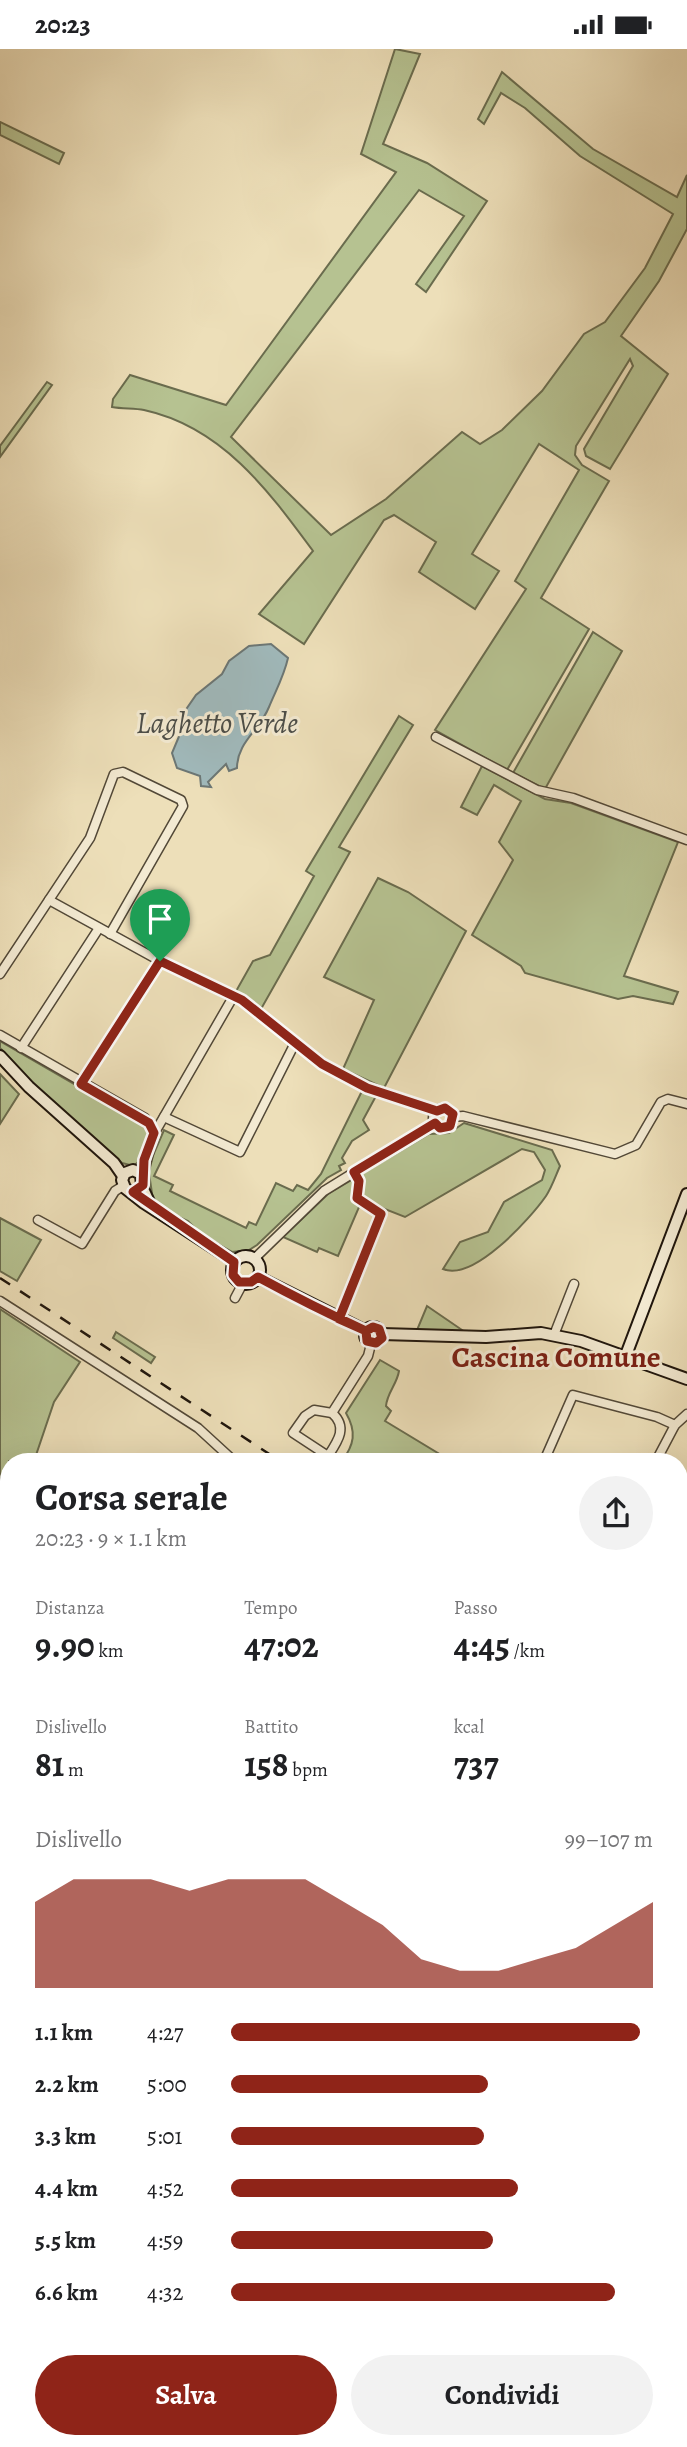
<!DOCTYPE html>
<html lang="it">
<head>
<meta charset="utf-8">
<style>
  body { margin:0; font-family:Alegreya,serif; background:#f2f2f2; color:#202124; height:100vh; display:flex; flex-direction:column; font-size:26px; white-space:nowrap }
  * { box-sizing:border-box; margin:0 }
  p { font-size:23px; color:#757577 }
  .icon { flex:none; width:38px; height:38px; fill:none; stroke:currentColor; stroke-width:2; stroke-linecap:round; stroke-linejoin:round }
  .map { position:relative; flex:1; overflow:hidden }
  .panel { position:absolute; left:0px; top:1404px; width:688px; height:996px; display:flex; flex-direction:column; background:#fff; border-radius:28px 28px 0 0; box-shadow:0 7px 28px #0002 }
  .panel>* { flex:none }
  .pin { position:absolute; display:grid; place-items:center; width:60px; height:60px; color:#fff; margin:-72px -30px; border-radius:50% 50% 50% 0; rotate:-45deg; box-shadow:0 0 7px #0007 }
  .pin .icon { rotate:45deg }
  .round { display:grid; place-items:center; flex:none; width:74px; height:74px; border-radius:37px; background:#f2f2f2 }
  .headline { display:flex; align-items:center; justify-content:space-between; height:119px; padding:0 35px }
  h1 { font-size:38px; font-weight:600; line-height:52px }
  .figures { display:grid; grid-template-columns:repeat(3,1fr); gap:10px; height:119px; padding:7px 35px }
  .figures div { display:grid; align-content:center }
  .figures b { font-size:35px; font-weight:600 }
  .figures small { font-size:19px; font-weight:400 }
  .figures p { font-size:19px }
  .chart { height:196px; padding:14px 35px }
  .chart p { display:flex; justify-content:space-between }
  .chart svg { width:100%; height:126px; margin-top:7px; fill:#8f2418; opacity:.7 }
  .primary-button { display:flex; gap:14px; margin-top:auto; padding:14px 35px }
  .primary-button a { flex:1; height:80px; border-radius:42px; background:#8f2418; color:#fff; font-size:28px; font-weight:600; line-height:80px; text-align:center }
  .primary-button a+a { background:#f2f2f2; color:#202124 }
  ul { padding:0 35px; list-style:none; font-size:23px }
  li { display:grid; grid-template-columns:112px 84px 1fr; align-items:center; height:52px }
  li i { height:18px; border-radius:9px; background:#8f2418 }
  .status { display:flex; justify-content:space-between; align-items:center; height:49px; padding:0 35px; background:#fff; direction:ltr }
  .status svg { height:19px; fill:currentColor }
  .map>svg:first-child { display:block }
  .green { fill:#b6c291; stroke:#6a6c4e; stroke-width:2 }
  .water { fill:#a0b9bb; stroke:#6c7775; stroke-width:2 }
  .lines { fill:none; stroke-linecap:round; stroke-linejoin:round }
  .street-casing { stroke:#524837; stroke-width:11 }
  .secondary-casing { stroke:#1f150c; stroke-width:14 }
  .highway-casing { stroke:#1f150c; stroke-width:18 }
  .street { stroke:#f3ead2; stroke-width:8 }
  .secondary { stroke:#f3ead2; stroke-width:10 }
  .highway { stroke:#eddfb9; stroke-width:14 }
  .rail { stroke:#1f150c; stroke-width:2.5; stroke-dasharray:12 12; stroke-linecap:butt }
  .route-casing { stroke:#fff; stroke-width:14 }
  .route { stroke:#8f2418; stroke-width:9 }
  .labels { text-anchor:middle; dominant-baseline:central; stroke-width:6; stroke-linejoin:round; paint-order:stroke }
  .water-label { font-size:30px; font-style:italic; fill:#4c4e49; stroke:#f3ead2 }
  .neighbourhood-label { font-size:30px; font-weight:bold; fill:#7a1f14; stroke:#f3ead2 }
</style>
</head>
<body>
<div class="status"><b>20:23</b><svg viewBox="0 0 49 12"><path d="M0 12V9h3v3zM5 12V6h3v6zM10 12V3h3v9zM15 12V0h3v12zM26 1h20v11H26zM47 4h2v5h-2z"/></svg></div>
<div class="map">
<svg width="687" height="2398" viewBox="0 0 687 2398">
  <rect width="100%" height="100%" fill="#eddfb9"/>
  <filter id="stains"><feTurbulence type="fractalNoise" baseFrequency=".00286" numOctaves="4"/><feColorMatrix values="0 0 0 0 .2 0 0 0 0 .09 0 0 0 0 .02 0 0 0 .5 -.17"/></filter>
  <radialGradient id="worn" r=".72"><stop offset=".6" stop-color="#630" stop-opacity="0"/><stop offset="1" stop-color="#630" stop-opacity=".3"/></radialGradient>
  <g class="green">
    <path d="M395,0L420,5L383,95L427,114L487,152L426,243L416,235L464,167L419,141L231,388L331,486L386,450L462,383L480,395L502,381L542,342L584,285L605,273L645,219L673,165L580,107L525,59L501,44L484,75L478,70L502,23L593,100L677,148L687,126V180L659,232L621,287L668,325L610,420L586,407L584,400L633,317L630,310L576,397L575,406L582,416L609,432L541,549L589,580L507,721L435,681L526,540L515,532L579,421L539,395L472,505L499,522L475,560L419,523L436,493L394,466L384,471L304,595L259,565L313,502C268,441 222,378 144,361C134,359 123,360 112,358L113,350L130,326L226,356L396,123L361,105Z"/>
    <path d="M0,73L64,104L59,115L0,86Z"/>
    <path d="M47,333L52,336L0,408V397Z"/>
    <path d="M593,583L622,602L545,740L513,724Z"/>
    <path d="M399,667L413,676L339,798L350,803L261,960L246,947L235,944L253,912L270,906L314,827L306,822Z"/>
    <path d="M482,717L545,750L571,754L678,793L624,927L678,943L673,955L633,947L618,950L525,924L521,917L472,886L513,811L499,793L521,752L494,736L477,766L461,758Z"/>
    <path d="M378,829L408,843L466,882L384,1039L343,1020L374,951L324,928Z"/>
    <path d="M0,992L143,1075L150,1087L139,1112L134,1117L122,1114L32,1034L0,999Z"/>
    <path d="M0,1025L19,1045L0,1075Z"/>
    <path d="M362,1042L376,1047L363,1071L369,1081L352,1092L342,1109L345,1114L339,1117L341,1121L327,1129L257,1196L249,1201L232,1203L203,1187L188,1172L159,1159L153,1151L148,1118L164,1081L174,1086L154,1127L173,1136L170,1142L246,1179L249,1173L256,1176L276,1134L293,1142L297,1136L308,1141L321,1125Z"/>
    <path d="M464,1074L552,1101L560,1117C556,1126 552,1138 546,1147C530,1170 473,1233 443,1220L460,1193L488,1183L504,1153L542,1131L545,1121L534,1103L522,1100L405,1168L362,1151L338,1207L319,1199L317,1203L283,1188L328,1145L429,1085L449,1084Z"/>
    <path d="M0,1169L41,1191L17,1232L0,1222Z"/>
    <path d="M427,1257L465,1283L417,1281Z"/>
    <path d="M0,1260L80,1313L54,1353L34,1412H9V1487L0,1514Z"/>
    <path d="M116,1283L155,1308L151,1314L113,1289Z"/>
    <path d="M380,1311L399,1322C397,1335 387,1344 386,1357L391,1362L385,1372L451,1412H342C354,1396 357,1383 346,1364Z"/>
    <path d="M0,1528L9,1534V1763L0,1751Z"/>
  </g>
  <path class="water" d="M271,595L288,609C284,627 276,641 269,658C260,681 237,693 237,719L229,722L226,715L208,733L211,738L201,737L200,727L177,719L172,704L180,685L178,672L196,646L222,625L229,612L249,597Z"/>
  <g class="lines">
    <g class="street-casing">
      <g id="street">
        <path d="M436,688L537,741L573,749L687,791"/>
        <path d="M49,851L160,912L233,948"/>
        <path d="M0,925L90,789L114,725L123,723L181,751L183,757L110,885"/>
        <path d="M0,986L145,1069L154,1085"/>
        <path d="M21,999L99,879"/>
        <path d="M81,1035L160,912"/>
        <circle cx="443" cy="1069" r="10"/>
        <path d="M164,1068L240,1103L295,994"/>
        <path d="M453,1068L463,1067L615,1105L636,1096L661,1053L668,1050L687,1055"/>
        <path d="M143,1127L154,1085L233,948L242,951L322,1015L367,1039L437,1062"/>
        <path d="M38,1171L82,1195L115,1142L123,1137"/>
        <path d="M254,1210L324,1142L434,1074"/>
        <path d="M235,1249L243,1234"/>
        <path d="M0,1252L198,1379L234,1412"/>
        <path d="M339,1270L381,1165L357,1149L359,1133L353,1123"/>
        <path d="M554,1286L574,1235"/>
        <path d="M314,1361L332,1364C348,1378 338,1392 328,1407L293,1384L305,1367Z"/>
        <path d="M332,1364L368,1307L371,1295"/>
        <path d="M544,1412L573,1346L657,1368L675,1376"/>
        <path d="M656,1412L675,1376L687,1365"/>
        <path d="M679,1836L687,1840"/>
        <path d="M679,2048L687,2051"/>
      </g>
    </g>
    <g class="secondary-casing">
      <g id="secondary">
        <path d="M0,1007L29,1038L114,1114L123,1127"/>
        <path d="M151,1157L142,1138L141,1125L133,1121L125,1124L122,1131L125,1139L144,1154L235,1213"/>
        <circle cx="246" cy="1221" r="14"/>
        <path d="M258,1228L366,1282"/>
        <circle cx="373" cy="1286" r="8"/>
        <path d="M382,1285L486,1288L541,1284L581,1292L687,1330"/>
        <path d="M626,1306L687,1145"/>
        <path d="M0,1760L9,1771"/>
        <path d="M679,2275L687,2279"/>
      </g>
    </g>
    <g class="highway-casing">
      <g id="highway">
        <path d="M0,1855L9,1866"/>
        <path d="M0,1883L9,1894"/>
        <path d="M399,2390L405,2398"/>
        <path d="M420,2390L426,2398"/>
      </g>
    </g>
    <use href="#street" class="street"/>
    <use href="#secondary" class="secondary"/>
    <use href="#highway" class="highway"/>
    <g class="rail">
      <path d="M0,1229L280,1412"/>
      <path d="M679,1677L687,1682"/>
      <path d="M0,1812L9,1821"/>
      <path d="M494,2390L500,2398"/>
    </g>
  </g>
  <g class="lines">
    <g class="route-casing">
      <path id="route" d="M160,912L81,1035L149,1074L154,1084L144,1111L143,1136L133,1143L234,1213L233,1226L239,1233H251L258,1228C293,1247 329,1265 366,1282L367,1292L376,1294L382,1289L379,1280L373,1278L366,1282L339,1270L381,1165L357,1149L359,1132L354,1123L435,1074L440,1079L450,1077L453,1065L445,1059L437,1062L367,1039L322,1015L242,951L160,912"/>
    </g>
    <use href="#route" class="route"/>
  </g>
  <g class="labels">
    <g class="water-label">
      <text x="217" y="674">Laghetto Verde</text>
    </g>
    <g class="neighbourhood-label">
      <text x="556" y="1308">Cascina Comune</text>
    </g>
  </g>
  <rect width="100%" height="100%" filter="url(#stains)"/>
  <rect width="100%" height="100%" fill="url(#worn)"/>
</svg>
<div class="pin" style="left:160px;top:912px;background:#1e9e55"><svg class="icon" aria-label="arrive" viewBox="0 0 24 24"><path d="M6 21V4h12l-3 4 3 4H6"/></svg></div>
<section class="panel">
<div class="headline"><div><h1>Corsa serale</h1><p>20:23 · 9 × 1.1 km</p></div><a class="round"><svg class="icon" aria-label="share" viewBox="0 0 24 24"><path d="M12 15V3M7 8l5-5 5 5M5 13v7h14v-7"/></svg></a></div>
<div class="figures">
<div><p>Distanza</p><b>9.90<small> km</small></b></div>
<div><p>Tempo</p><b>47:02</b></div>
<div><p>Passo</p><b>4:45<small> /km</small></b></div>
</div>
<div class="figures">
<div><p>Dislivello</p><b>81<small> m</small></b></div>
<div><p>Battito</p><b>158<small> bpm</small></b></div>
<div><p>kcal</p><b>737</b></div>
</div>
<div class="chart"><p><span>Dislivello</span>99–107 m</p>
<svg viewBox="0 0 160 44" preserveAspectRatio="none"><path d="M0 44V14L10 6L20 6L30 6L40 10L50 6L60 6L70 6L80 14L90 22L100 34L110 38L120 38L130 34L140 30L150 22L160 14V44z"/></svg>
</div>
<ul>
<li><b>1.1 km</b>4:27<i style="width:97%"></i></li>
<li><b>2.2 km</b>5:00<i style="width:61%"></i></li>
<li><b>3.3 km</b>5:01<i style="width:60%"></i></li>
<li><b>4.4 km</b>4:52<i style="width:68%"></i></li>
<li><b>5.5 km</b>4:59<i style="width:62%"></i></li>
<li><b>6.6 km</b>4:32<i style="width:91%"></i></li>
</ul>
<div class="primary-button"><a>Salva</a><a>Condividi</a></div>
</section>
</div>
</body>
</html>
